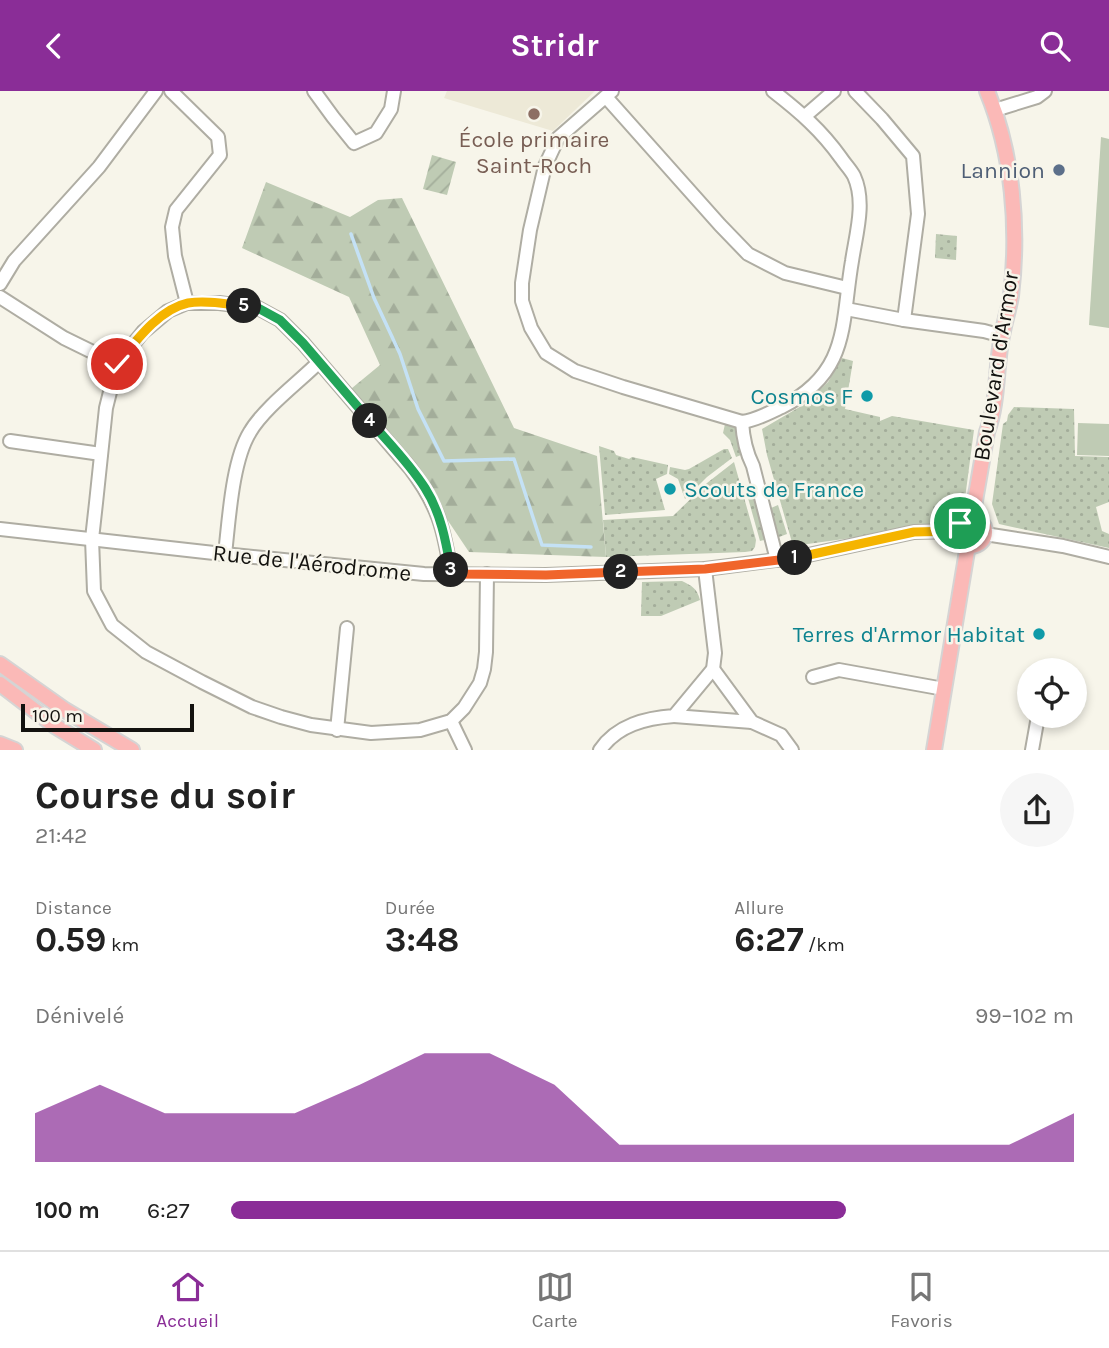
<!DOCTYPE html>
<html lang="fr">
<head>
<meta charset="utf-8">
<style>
  body { margin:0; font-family:Karla,sans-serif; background:#f6f6f6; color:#222; height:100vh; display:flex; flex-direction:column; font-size:26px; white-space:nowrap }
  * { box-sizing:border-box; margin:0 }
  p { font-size:23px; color:#767676 }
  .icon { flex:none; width:38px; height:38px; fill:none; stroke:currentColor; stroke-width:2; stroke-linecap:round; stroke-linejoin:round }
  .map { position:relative; height:659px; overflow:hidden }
  .sheet { display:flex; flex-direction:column; background:#fff; flex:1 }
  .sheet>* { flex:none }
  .buttons { position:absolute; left:1017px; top:567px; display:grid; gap:14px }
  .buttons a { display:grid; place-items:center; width:70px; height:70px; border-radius:50%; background:#fff; box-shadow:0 4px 10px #0003; font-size:35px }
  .scale { position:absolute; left:21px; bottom:18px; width:173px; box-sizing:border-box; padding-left:7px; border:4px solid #13120f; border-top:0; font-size:19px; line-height:24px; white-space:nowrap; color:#13120f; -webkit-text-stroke:5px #f7f5ea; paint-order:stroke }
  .pin { position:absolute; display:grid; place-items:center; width:60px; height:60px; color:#fff; margin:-30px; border:4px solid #fff; border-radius:50%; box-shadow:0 2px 7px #0007 }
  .km { position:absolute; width:35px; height:35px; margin:-18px; border-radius:50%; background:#222; color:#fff; font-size:19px; line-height:35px; text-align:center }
  .round { display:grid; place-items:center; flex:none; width:74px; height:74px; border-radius:37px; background:#f6f6f6 }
  .overview { display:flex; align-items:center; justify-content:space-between; height:119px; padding:0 35px }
  h1 { font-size:38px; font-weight:700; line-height:52px }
  .figures { display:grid; grid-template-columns:repeat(3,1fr); gap:10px; height:119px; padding:7px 35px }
  .figures div { display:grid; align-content:center }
  .figures b { font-size:35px; font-weight:700 }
  .figures small { font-size:19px; font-weight:400 }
  .figures p { font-size:19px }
  .chart { height:196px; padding:14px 35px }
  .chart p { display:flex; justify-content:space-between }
  .chart svg { width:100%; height:126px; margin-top:7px; fill:#8a2d97; opacity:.7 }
  ul { padding:0 35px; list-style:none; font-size:23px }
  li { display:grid; grid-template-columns:112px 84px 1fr; align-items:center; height:52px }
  li i { height:18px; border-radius:9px; background:#8a2d97 }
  header { display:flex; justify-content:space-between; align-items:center; height:91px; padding:0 35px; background:#8a2d97; color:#fff; font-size:32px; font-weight:700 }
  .tab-bar { display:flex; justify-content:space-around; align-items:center; height:98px; border-top:2px solid #e0e0e0; background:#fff; font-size:19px; color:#767676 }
  .tab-bar a { display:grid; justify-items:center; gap:4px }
  .tab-bar .selected { color:#8a2d97 }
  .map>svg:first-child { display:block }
  .built { fill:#ede9d7 }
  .grass { fill:url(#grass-dots) }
  .forest { fill:url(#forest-firs) }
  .garden { fill:url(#garden-furrows) }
  .pitch { fill:#bfcbb4 }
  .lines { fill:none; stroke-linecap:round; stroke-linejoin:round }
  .stream { stroke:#c4e1f5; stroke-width:3.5 }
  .minor-casing { stroke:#afada3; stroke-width:16 }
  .major-casing { stroke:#d5d4d4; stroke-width:18 }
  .minor { stroke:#fff; stroke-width:12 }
  .major { stroke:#fbb9b7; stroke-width:14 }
  .split-1-casing { stroke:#fff; stroke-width:14 }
  .split-2-casing { stroke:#fff; stroke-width:14 }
  .split-3-casing { stroke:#fff; stroke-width:14 }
  .split-4-casing { stroke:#fff; stroke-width:14 }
  .split-5-casing { stroke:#fff; stroke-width:14 }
  .split-6-casing { stroke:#fff; stroke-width:14 }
  .split-1 { stroke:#f5b400; stroke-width:9 }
  .split-2 { stroke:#f0652b; stroke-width:9 }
  .split-3 { stroke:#f0652b; stroke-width:9 }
  .split-4 { stroke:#22a559; stroke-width:9 }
  .split-5 { stroke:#22a559; stroke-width:9 }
  .split-6 { stroke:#f5b400; stroke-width:9 }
  .education-dot { fill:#8d6e63; stroke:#f7f5ea; stroke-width:2.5 }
  .service-dot { fill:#5c6f8a; stroke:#f7f5ea; stroke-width:2.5 }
  .culture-dot { fill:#0f9aa8; stroke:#f7f5ea; stroke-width:2.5 }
  .labels { text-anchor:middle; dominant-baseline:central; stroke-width:5; stroke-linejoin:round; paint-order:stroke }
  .education-label { font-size:23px; fill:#785e54; stroke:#f7f5ea }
  .service-label { font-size:23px; fill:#4e5e75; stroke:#f7f5ea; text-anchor:end }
  .street-label { font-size:23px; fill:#13120f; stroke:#f7f5ea }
  .culture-label { font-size:23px; fill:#0d838f; stroke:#f7f5ea; text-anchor:end }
</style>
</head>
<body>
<header><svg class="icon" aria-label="back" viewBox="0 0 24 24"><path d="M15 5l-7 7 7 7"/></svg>Stridr<svg class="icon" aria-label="search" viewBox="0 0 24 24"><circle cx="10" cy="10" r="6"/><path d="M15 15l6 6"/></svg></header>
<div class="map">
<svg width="1109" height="659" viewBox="0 0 1109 659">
  <defs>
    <pattern id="grass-dots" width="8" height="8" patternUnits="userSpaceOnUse" patternTransform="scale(1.75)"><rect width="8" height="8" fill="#bfcbb4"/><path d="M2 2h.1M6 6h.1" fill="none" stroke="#a3ad9a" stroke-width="1.8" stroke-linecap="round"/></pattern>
    <pattern id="forest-firs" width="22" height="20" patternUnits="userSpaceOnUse" patternTransform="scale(1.75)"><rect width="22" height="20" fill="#bfcbb4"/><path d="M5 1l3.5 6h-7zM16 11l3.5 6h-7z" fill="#a3ad9a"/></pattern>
    <pattern id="garden-furrows" width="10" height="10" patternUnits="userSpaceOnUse" patternTransform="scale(1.75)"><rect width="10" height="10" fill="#bfcbb4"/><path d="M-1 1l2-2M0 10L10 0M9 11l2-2" fill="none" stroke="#a3ad9a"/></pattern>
  </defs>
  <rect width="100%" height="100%" fill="#f7f5ea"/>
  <path class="built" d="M447,0H595L553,40L444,7Z"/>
  <g class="grass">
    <path d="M936,143L957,145L956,169L935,167Z"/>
    <path d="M842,267L853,270L845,318L880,326V330L892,325L974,339L964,415L946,434L793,455L767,364L762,338L803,314L828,291Z"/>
    <path d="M1014,316L1074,318L1075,365L1109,366V411L1096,416L1102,440L1109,443V457L999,433L992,413L1003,333L1007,330L1008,324Z"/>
    <path d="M727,331L730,332L736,338L741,361V364L736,366L730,349L723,342L725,333Z"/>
    <path d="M599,355L614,360L616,364L629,368L632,366L668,374L667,383L656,388L665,419L605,424Z"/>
    <path d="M724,358H728L732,367L707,386L685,408L678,388L669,383L670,376L685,379L689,378Z"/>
    <path d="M734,371L756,449L755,456L752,460L745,461L606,466L603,429L673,425L707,392Z"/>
    <path d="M756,405L769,448L760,450L748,407Z"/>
    <path d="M778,414L787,443L779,446L771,417Z"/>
    <path d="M682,490C692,495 697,497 700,509L661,525H641L642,491Z"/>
  </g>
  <path class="forest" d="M266,91L350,126L378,109L402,107L514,337L597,365L606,466L469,461L426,397L346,302L380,274L349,206L242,157Z"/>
  <path class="garden" d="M432,64L456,71L447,104L423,98Z"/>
  <g class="pitch">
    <path d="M1101,46L1109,48V237L1089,234Z"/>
    <path d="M1078,332L1109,333V365L1077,364Z"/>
  </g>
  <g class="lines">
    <path class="stream" d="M351,143L374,207L400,263L418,318L444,370L514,368L542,454L591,456"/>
    <g class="minor-casing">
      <g id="minor">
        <path d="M171,0L218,46L220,64L176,119L172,136L175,165L187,212"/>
        <path d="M314,0L333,26L354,52L376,42L391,18L394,0"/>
        <path d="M612,0L558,47L545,75L530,139L522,192V210L531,237L546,262L575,280L623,296L742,331"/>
        <path d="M773,0C800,21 821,39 841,67C845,73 851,79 854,85C866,111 856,143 852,170C841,234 850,281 782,316C768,322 757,329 742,331C743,347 746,361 753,375L777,469"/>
        <path d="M855,0L882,28L913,65L918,123L904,229"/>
        <path d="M606,6L720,134L748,163L785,182L847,197"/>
        <path d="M995,19L1037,6L1045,0"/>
        <path d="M805,25L834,0"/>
        <path d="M0,193L14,170L99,76L156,0"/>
        <path d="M0,206L64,247L117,273"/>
        <path d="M846,218L904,229L984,240L995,243L1001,248"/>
        <path d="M10,350L101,363"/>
        <path d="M0,438L214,462L424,483L546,484L705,478L799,466L914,441L957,440"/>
        <path d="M985,443L1063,455L1109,466"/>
        <path d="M225,463C229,429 232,370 250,341C264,317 299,291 319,271"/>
        <path d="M451,483C444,437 438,414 410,377L303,252L280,229L258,217L219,212H187L168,220L143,241L117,273L106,317L96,412L92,448L94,500L112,534L146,561L202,591L252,616L281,626L311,634L371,642L420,639L451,630L464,617L480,592L484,578L486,561L487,483"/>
        <path d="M713,578L752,631L781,644L792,659"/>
        <path d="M813,586L839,579L944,598"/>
        <path d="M674,625L752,631"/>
        <path d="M451,630L465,659"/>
        <path d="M337,639L347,537"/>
        <path d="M600,659C617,634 646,627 674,625L713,578L715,562L705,478"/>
        <path d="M1032,659L1037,631"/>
      </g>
    </g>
    <g class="major-casing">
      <g id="major">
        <path d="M972,427L987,341C997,314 996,285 1000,257C1002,239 1008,222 1011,205C1019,137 1013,63 987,0"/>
        <circle cx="971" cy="441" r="14"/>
        <path d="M0,573L65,619L132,659"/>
        <path d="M0,593L55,635L94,659"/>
        <path d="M0,653L15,659"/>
        <path d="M934,659L968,454"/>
      </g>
    </g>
    <use href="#minor" class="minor"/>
    <use href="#major" class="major"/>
  </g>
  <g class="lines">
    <g class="split-1-casing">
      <path id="split-1" d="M795,467L914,441L957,440L960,432"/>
    </g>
    <g class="split-2-casing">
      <path id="split-2" d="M621,481L705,478L795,467"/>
    </g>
    <g class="split-3-casing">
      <path id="split-3" d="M451,479V483L546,484L621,481"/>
    </g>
    <g class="split-4-casing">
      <path id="split-4" d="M370,330C388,351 410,373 425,397C441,422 446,451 451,479"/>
    </g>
    <g class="split-5-casing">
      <path id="split-5" d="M244,215L258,217L280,229L303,252L370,330"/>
    </g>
    <g class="split-6-casing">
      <path id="split-6" d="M117,273C135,251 159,218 188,212C206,209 226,213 244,215"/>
    </g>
    <use href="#split-1" class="split-1"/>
    <use href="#split-2" class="split-2"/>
    <use href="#split-3" class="split-3"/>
    <use href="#split-4" class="split-4"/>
    <use href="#split-5" class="split-5"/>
    <use href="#split-6" class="split-6"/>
  </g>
  <circle class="education-dot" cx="534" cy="23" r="7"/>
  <circle class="service-dot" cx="1059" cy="79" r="7"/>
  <g class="culture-dot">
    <circle cx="867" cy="305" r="7"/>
    <circle cx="670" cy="398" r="7"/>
    <circle cx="1039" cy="543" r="7"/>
  </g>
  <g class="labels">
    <g class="education-label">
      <text x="534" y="48">École primaire<tspan x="534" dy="26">Saint-Roch</tspan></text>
    </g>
    <g class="service-label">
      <text x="1045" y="79">Lannion</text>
    </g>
    <g class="street-label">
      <text transform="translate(996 275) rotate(-81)">Boulevard d'Armor</text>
      <text transform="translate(312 472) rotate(6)">Rue de l'Aérodrome</text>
    </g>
    <g class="culture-label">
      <text x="853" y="305">Cosmos F</text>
      <text x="684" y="398" text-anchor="start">Scouts de France</text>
      <text x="1025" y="543">Terres d'Armor Habitat</text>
    </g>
  </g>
</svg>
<div class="buttons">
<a><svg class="icon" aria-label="locate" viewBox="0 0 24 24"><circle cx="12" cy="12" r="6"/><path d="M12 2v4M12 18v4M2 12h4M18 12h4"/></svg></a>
</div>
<div class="scale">100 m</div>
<div class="pin" style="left:960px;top:432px;background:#1e9e55"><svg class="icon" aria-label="arrive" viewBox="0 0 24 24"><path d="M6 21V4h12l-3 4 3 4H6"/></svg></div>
<div class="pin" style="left:117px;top:273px;background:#d93025"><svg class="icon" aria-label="check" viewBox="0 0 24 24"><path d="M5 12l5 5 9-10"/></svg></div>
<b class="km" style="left:795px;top:467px">1</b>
<b class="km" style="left:621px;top:481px">2</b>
<b class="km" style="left:451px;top:479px">3</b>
<b class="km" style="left:370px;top:330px">4</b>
<b class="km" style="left:244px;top:215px">5</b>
</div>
<section class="sheet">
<div class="overview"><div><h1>Course du soir</h1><p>21:42</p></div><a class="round"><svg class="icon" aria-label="share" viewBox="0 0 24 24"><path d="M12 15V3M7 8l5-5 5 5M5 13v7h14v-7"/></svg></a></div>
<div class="figures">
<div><p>Distance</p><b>0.59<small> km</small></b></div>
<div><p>Durée</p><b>3:48</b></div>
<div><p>Allure</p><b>6:27<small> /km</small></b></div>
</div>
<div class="chart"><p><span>Dénivelé</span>99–102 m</p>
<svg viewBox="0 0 160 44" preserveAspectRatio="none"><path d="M0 44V27L10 17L20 27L30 27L40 27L50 17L60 6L70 6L80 17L90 38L100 38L110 38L120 38L130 38L140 38L150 38L160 27V44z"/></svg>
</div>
<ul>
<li><b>100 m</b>6:27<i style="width:73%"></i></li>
</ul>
</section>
<nav class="tab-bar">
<a class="selected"><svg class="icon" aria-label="home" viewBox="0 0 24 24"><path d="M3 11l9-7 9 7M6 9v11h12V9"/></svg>Accueil</a>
<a><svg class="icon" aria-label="map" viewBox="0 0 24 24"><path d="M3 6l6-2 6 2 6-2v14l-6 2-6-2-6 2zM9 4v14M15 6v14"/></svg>Carte</a>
<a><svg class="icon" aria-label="saved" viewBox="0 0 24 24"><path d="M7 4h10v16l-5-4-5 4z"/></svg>Favoris</a>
</nav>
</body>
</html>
